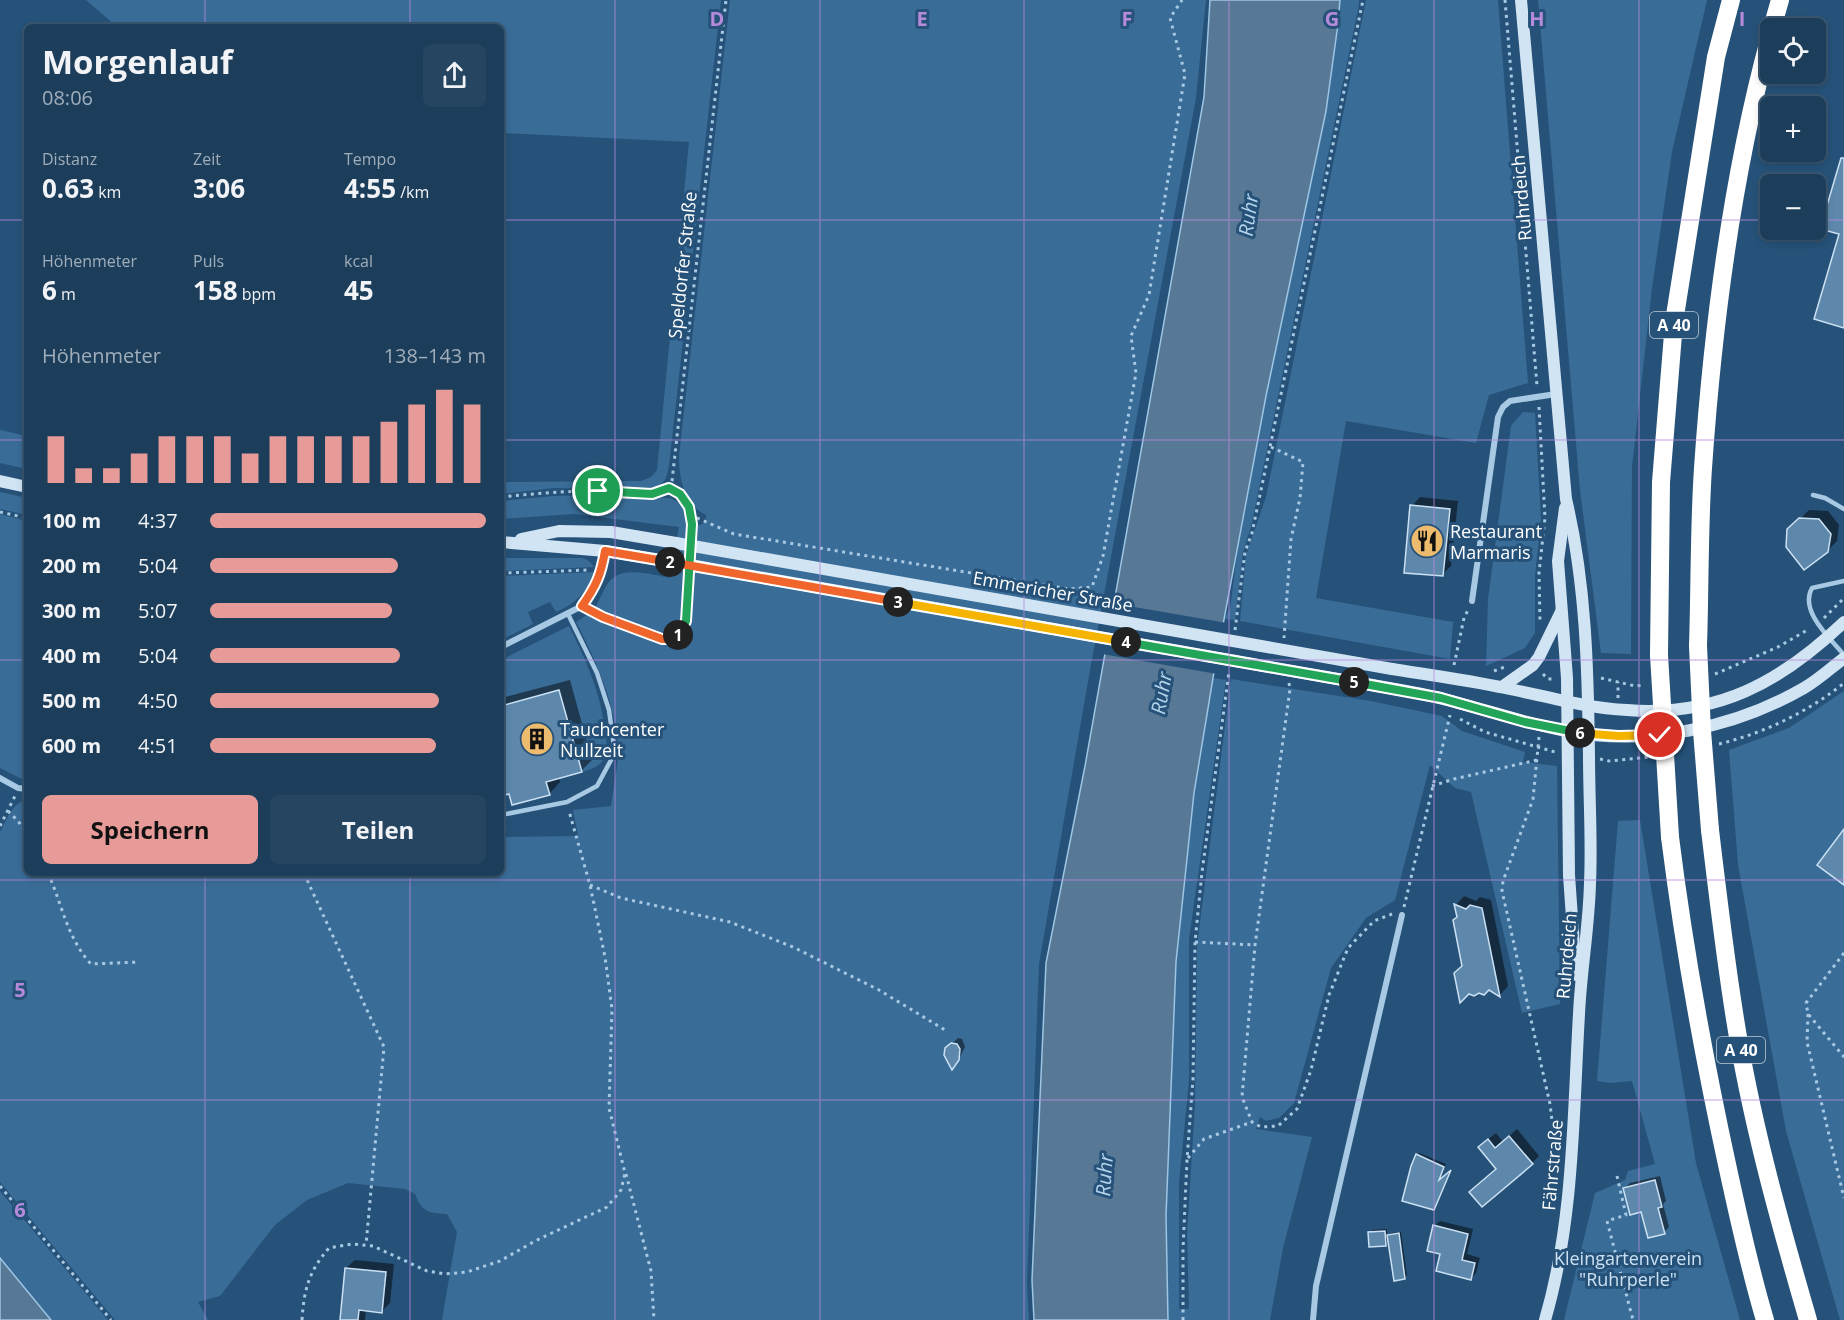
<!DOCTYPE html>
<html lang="de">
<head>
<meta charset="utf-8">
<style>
  body { margin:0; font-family:"Open Sans",sans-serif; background:#254561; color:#f1f3f6; height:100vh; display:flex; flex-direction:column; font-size:22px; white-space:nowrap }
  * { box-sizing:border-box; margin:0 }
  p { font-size:20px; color:#a0aebb }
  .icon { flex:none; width:33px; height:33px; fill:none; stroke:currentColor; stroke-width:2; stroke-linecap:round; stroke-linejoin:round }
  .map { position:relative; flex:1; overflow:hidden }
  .side { position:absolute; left:24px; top:24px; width:480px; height:852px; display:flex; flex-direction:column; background:#1c3e5b; border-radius:9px; box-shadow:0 3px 9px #0003,0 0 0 2px #3a5771 }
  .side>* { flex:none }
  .fabs { position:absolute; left:1760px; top:18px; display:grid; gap:12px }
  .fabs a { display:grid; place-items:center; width:66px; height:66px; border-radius:9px; background:#1c3e5b; box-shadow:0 3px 9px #0003,0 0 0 2px #3a5771; font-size:30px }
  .pin { position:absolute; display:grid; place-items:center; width:51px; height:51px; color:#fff; margin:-26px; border:3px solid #fff; border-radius:50%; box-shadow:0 2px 6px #0007 }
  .km { position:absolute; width:30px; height:30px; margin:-15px; border-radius:50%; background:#222; color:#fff; font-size:16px; line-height:30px; text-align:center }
  .round { display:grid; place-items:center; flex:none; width:63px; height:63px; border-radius:9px; background:#254561 }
  .summary { display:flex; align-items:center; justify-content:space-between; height:102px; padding:0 18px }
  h1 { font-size:33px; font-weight:700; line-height:45px }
  .stats { display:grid; grid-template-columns:repeat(3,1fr); gap:9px; height:102px; padding:6px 18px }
  .stats div { display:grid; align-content:center }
  .stats b { font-size:26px; font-weight:700 }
  .stats small { font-size:16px; font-weight:400 }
  .stats p { font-size:16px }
  .chart { height:168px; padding:12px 18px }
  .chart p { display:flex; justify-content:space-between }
  .chart svg { width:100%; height:108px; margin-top:6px; stroke:#e69b98; stroke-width:6 }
  .action { display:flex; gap:12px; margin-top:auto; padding:12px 18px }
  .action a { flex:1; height:69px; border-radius:9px; background:#e69b98; color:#111; font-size:24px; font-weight:700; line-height:69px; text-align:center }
  .action a+a { background:#254561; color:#f1f3f6 }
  ul { padding:0 18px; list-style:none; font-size:20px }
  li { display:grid; grid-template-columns:96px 72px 1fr; align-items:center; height:45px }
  li i { height:15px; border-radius:8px; background:#e69b98 }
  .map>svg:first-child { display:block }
  .green { fill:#396c97 }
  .water { fill:#587995; stroke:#9dc5e4; stroke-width:1.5 }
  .pier { fill:#265279 }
  .shadow { fill:#0007 }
  .building { fill:#5e88ab; stroke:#cbe1f3; stroke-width:1.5 }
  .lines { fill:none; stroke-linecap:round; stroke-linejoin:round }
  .path { stroke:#a8c9e3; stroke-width:3; stroke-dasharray:3 4.5; stroke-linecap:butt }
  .service { stroke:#a8c9e3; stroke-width:4.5 }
  .minor { stroke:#a8c9e3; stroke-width:6 }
  .secondary { stroke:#d1e4f4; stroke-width:12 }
  .motorway { stroke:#fff; stroke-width:18 }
  .secondary-bridge { stroke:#d1e4f4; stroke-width:12 }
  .motorway-bridge { stroke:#fff; stroke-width:18 }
  .split-1-casing { stroke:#fff; stroke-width:12 }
  .split-2-casing { stroke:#fff; stroke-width:12 }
  .split-3-casing { stroke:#fff; stroke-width:12 }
  .split-4-casing { stroke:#fff; stroke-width:12 }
  .split-5-casing { stroke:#fff; stroke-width:12 }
  .split-6-casing { stroke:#fff; stroke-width:12 }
  .split-7-casing { stroke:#fff; stroke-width:12 }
  .split-1 { stroke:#22a559; stroke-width:8 }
  .split-2 { stroke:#f0652b; stroke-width:8 }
  .split-3 { stroke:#f0652b; stroke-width:8 }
  .split-4 { stroke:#f5b400; stroke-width:8 }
  .split-5 { stroke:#22a559; stroke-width:8 }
  .split-6 { stroke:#22a559; stroke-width:8 }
  .split-7 { stroke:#f5b400; stroke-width:8 }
  .grid { fill:none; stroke:#b68bdc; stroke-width:1.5; stroke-opacity:0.55 }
  .labels { text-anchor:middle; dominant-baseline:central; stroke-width:6; stroke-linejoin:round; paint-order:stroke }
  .shield { fill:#265279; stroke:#becbd7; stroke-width:1.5 }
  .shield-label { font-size:16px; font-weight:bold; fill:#fff }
  .street-label { font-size:18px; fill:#fff; stroke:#265279 }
  .poi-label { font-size:18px; fill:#fff; stroke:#265279; text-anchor:start }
  .park-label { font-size:18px; fill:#cbe1f3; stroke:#265279 }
  .water-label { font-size:20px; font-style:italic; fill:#b3d3eb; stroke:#265279 }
  .grid-label { font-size:20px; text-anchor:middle; font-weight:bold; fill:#b68bdc; stroke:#265279; stroke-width:6; stroke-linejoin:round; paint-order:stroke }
</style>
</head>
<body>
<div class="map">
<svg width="1844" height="1320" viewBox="0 0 1844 1320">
  <rect width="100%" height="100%" fill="#265279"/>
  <g class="green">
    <path d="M86,0H721L670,457C667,479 667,488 641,490L554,488L501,494V482L641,481L651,477L657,470L689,142L501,133V27H117Z"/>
    <path d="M730,0H1206L1196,98L1090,670L1039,964L1027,1283L1029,1320H442L457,1232L447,1214C428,1213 422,1212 415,1194L405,1189L348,1183L307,1200L275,1225L220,1296L198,1302L208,1320H115L0,1182V832C7,820 12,802 27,800V873H501V837L576,836L578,835L573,810L611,806C613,790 619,761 618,746C614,700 596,661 576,622L588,614C607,622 659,649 677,640C685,636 687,628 689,621L695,529L699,525L705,523L706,515C684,504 679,479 679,456Z"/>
    <path d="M1340,0H1359V5L1251,527L1243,552L1235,620L1224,619L1230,608L1238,547L1266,396L1326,111L1338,24Z"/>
    <path d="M1366,0H1498L1528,383L1489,395L1476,443L1346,421L1316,598L1453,622L1450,659L1240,621L1246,555L1266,497Z"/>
    <path d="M1538,0H1707L1672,152L1652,288L1632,467L1631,654L1601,653L1580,490Z"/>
    <path d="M1523,412L1535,413L1541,519L1535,576V633L1525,648L1486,666L1488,599L1511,426Z"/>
    <path d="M0,430L27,436V469L0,463Z"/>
    <path d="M0,492L27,498V515L0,509Z"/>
    <path d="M597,495L670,498C682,503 685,510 689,522L683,620L675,633L662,635L655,634L604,614L595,608C600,600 603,589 609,582C622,565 653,575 670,578L679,527L574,514L501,519V501L554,496Z"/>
    <path d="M0,514L27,521V780L22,779L0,768Z"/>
    <path d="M501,558H583L589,561L594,567L501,571Z"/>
    <path d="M595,572C588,592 575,604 556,612L550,602L528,612L533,624L501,640V576Z"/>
    <path d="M569,626C586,660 601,693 605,731C606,739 609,750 604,758C600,767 591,769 582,772L501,706V660Z"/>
    <path d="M1213,678L1226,680L1189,939V1080L1179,1183V1309H1189L1187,1234L1195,1104L1197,946L1231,679L1371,701L1442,716L1462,731L1525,752L1523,762L1557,766L1560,1004L1522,1013L1471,792L1455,788L1430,765L1395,900L1366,918L1331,968L1294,1103L1279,1118L1266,1121L1260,1117L1256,1129L1312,1137L1283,1248L1270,1320H1168L1166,1216L1176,962L1194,793Z"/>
    <path d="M1844,691V1320H1840L1786,1131L1738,865L1729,750L1789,728Z"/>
    <path d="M1640,820L1696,1163L1740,1320H1564L1595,1193L1625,1180L1628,1171L1655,1164L1632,1081L1610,1083L1597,1081L1618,821Z"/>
    <path d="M0,1191L108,1320H51L0,1258Z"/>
  </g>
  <g class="water">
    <path d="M1210,0H1340L1338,24L1326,111L1266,396L1213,678L1194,793L1176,962L1166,1216L1168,1320H1034L1032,1280L1046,963L1085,766L1204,97Z"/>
    <path d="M0,1258L51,1320H0Z"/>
  </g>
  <path class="pier" d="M1111,603L1227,623L1217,674L1102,654Z"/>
  <g class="shadow">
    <path d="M1420,497L1458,501L1451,566L1442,575L1412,506Z"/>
    <path d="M1809,510L1828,511L1839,525L1837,541L1827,551L1789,530Z"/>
    <path d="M570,680L592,760L581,771L559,777L560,782L549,794L510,792L501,794V698Z"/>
    <path d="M1464,896L1476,901L1480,897L1491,900L1508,986L1500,995L1489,989L1464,965L1456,905Z"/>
    <path d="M958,1038L962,1039L965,1047L957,1063L952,1068V1044Z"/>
    <path d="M1517,1129L1539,1156L1532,1163L1498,1168L1487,1140L1496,1133L1503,1142Z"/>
    <path d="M1419,1153L1446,1164L1438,1182L1451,1172L1436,1206L1417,1155Z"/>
    <path d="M1660,1176L1666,1201L1663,1204L1669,1227L1664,1232L1642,1211L1625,1188L1630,1183Z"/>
    <path d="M1440,1221L1473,1229L1467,1254L1480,1258L1476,1273L1471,1278L1442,1253L1434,1226Z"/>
    <path d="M1387,1229V1237L1391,1233L1401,1232L1407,1275L1405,1278L1389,1240L1385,1244L1370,1233L1372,1230Z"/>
    <path d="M355,1260L394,1264L390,1303L381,1312L366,1310L365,1320H341L346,1268Z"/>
  </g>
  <g class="building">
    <path d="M1841,158H1844V328L1814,319L1839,234L1820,229Z"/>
    <path d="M1410,505L1450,509L1443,576L1404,573Z"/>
    <path d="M1799,518L1819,519L1831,534L1828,552L1804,570L1786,547L1787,529Z"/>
    <path d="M559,690L582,772L546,782L550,795L512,805L509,794L501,796V706Z"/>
    <path d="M1844,829V885L1817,865Z"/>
    <path d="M1454,904L1466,909L1470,905L1482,908L1500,997L1489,990L1484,995L1479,993L1474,996L1469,994L1460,1003L1454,973L1462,966L1453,920L1457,917Z"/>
    <path d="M951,1043L957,1044L960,1049L959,1060L952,1070L944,1055L945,1048Z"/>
    <path d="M1509,1136L1533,1164L1482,1207L1469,1192L1496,1169L1478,1147L1488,1139L1495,1148Z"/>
    <path d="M1416,1154L1444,1167L1439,1180L1451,1170L1434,1210L1402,1201L1411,1166Z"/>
    <path d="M1655,1180L1662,1207L1658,1208L1665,1234L1648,1238L1641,1212L1630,1215L1623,1188Z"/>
    <path d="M1433,1225L1468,1234L1462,1260L1475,1263L1471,1280L1436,1271L1440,1254L1427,1251Z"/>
    <path d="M1385,1231L1386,1246L1369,1247L1368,1232Z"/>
    <path d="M1399,1233L1405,1279L1394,1281L1387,1235Z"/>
    <path d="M345,1268L386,1272L382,1313L359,1310L358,1320H340Z"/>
  </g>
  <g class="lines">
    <g class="path">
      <path d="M1505,0L1537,386"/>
      <path d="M1539,407L1545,518L1539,573L1540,622"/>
      <path d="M1271,447L1303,462L1300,498L1291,539L1284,638"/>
      <path d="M669,488L672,481L726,0"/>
      <path d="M669,488C687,497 693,513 692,534"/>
      <path d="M501,497C532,494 563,491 595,491C619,491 646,499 669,488"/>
      <path d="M0,512L27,518"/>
      <path d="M690,515L734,534L1069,589L1092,587L1103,556L1136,373L1131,336L1149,295L1185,74L1170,18L1182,0"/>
      <path d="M501,573L590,570"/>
      <path d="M590,611C604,618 656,641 670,639C676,637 681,633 684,627C691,613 688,592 689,576"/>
      <path d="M1824,618L1844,598"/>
      <path d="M1235,630L1245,552L1252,533L1270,447L1363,0"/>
      <path d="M1454,665L1464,618L1468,610"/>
      <path d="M1494,671L1507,666"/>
      <path d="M1543,674L1548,679H1555"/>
      <path d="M1715,674L1778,647L1809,629"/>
      <path d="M1601,678L1635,686L1644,685"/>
      <path d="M1289,683L1290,689L1255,945L1242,1097L1252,1122L1261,1127L1278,1126L1297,1109L1311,1070L1329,995L1348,948L1374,921L1392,914"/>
      <path d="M1618,698V682"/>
      <path d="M1460,719L1485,732L1555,752"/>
      <path d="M1539,737L1533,799L1503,881L1502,891L1550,1104L1554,1137L1555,1178"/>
      <path d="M1719,744C1764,733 1808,712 1844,683"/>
      <path d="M1600,759L1609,761L1650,757"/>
      <path d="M1432,786L1454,779L1537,760"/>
      <path d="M8,811L18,821L27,834"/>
      <path d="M0,826L15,796"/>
      <path d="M48,873C62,904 67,938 91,964L139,962"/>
      <path d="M305,873L308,882L384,1047L366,1245"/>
      <path d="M590,885L621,898L730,922L793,947L879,990L945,1030"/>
      <path d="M1404,907L1450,715"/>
      <path d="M1195,942L1255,945"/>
      <path d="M1844,953L1806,1003L1808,1014L1844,1057"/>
      <path d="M1808,1014L1807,1042L1844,1198"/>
      <path d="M1188,1158L1204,1139L1252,1122"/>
      <path d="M626,1174L651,1271L654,1320"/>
      <path d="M1617,1176L1626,1215L1607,1221L1633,1320"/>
      <path d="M0,1186L111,1320"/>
      <path d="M302,1320C304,1289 309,1271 329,1248L352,1244L373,1246L427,1271L445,1274L467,1272L500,1261L535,1241L607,1207L621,1190L625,1173L609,1108L612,1009L605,957L590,885L569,811"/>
      <path d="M1183,1320V1249L1187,1160L1193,1079L1195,942L1202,872L1229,672"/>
    </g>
    <g class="service">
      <path d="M1813,495L1825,498L1844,509"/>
      <path d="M1844,581L1812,588C1799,611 1830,638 1844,655"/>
      <path d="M501,815L567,802L597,786L611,760L614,747L609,710L597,673L568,614"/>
    </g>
    <g class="minor">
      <path d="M1472,601L1498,417L1503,407L1510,401L1556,394"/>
      <path d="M501,647L582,606L597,585L605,551"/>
      <path d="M0,778L18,788L27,789"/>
      <path d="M1313,1320L1316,1286L1402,915"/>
    </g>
    <g class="secondary">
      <path d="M1521,0L1566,499C1586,583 1588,670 1589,756C1589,798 1592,841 1590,883C1589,927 1581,970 1579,1014C1573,1116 1574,1221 1545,1320"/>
      <path d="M0,481L27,487"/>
      <path d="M1565,508L1558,561L1567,678L1569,875L1576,975"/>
      <path d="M521,539L559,531L611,532L676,543"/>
      <path d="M501,542L605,551L673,562"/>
      <path d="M1392,669C1430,675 1468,680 1505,688C1545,696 1586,708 1627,710C1717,717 1780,683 1844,622"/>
      <path d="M1502,687L1533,665L1539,657L1561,612"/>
      <path d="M1389,688C1407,691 1425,694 1443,699C1484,709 1524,723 1566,731C1647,746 1733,729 1804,688C1818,680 1831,668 1844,658"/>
    </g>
    <g class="motorway">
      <path d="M1772,28L1780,0"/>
      <path d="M1698,646C1700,586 1699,527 1703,468C1713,323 1732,176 1770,36"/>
      <path d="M1659,655L1661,482L1674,322L1716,57L1731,0"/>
      <path d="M1710,830C1717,889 1724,948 1733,1006C1749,1113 1778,1217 1808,1320"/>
      <path d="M1670,837C1684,949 1704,1059 1728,1169C1739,1220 1750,1270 1765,1320"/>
    </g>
    <g class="secondary-bridge">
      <path d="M676,543L1392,669"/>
      <path d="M673,562L1389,688"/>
    </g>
    <g class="motorway-bridge">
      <path d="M1698,646L1702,731L1710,830"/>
      <path d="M1659,655L1670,837"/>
    </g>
  </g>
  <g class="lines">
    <g class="split-1-casing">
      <path id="split-1" d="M598,491L652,494L669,488L680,494L689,507L692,524L686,621L678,635"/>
    </g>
    <g class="split-2-casing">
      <path id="split-2" d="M670,562L605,551C601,575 596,586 582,606L603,617L662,639H669L678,635"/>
    </g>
    <g class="split-3-casing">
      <path id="split-3" d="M670,562L898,602"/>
    </g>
    <g class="split-4-casing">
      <path id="split-4" d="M898,602L1126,642"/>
    </g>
    <g class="split-5-casing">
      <path id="split-5" d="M1126,642L1354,682"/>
    </g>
    <g class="split-6-casing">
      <path id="split-6" d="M1354,682L1441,698L1525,722L1580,733"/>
    </g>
    <g class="split-7-casing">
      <path id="split-7" d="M1580,733L1618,736L1660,735"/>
    </g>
    <use href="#split-1" class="split-1"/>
    <use href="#split-2" class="split-2"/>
    <use href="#split-3" class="split-3"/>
    <use href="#split-4" class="split-4"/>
    <use href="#split-5" class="split-5"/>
    <use href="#split-6" class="split-6"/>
    <use href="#split-7" class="split-7"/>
  </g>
  <path class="grid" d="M205,0V27M410,0V27M615,0V1320M820,0V1320M1024,0V1320M1229,0V1320M1434,0V1320M1639,0V1320M0,220H27M501,220H1770M1815,220H1844M0,440H27M501,440H1844M0,660H27M501,660H1844M205,873V1320M410,873V1320M0,880H1844M0,1100H1844"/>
  <defs>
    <g id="restaurant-disc" transform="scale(1.725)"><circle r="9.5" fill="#ecbb6e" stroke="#265279"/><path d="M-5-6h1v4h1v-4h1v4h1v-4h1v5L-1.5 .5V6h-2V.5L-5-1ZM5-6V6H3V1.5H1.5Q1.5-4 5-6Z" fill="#111"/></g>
    <g id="building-disc" transform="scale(1.725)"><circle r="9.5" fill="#ecbb6e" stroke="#265279"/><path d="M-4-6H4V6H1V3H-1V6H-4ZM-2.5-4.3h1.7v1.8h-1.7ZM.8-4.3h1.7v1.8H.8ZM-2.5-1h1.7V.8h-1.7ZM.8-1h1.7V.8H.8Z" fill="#111"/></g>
  </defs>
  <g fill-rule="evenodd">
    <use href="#restaurant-disc" x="1427" y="541"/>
    <use href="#building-disc" x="537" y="739"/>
  </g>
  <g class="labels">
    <g class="shield">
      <rect x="1650" y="312" width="48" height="26" rx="4.5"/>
      <rect x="1717" y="1037" width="48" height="26" rx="4.5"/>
    </g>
    <g class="shield-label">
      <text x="1674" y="325">A 40</text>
      <text x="1741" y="1050">A 40</text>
    </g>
    <g class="street-label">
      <text transform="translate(1521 198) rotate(-95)">Ruhrdeich</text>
      <text transform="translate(682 265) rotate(-84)">Speldorfer Straße</text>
      <text transform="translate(1053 591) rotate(10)">Emmericher Straße</text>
      <text transform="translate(1566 956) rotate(-85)">Ruhrdeich</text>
      <text transform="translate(1552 1165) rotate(-85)">Fährstraße</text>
    </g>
    <g class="poi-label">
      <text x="1450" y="531">Restaurant<tspan x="1450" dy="21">Marmaris</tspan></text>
      <text x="560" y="729">Tauchcenter<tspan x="560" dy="21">Nullzeit</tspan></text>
    </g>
    <g class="park-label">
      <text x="1628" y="1258">Kleingartenverein<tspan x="1628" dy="21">"Ruhrperle"</tspan></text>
    </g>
    <g class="water-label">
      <text transform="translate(1248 215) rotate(-82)">Ruhr</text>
      <text transform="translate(1161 693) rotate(-80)">Ruhr</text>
      <text transform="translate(1104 1175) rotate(-86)">Ruhr</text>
    </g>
  </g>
  <g class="grid-label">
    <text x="717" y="26">D</text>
    <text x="922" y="26">E</text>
    <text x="1127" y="26">F</text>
    <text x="1332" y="26">G</text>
    <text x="1537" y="26">H</text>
    <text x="1742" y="26">I</text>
    <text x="20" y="997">5</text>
    <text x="20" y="1217">6</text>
  </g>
</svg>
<div class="fabs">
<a><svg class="icon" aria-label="locate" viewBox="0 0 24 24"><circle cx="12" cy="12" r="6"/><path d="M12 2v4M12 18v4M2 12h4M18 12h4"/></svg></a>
<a>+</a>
<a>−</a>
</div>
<div class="pin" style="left:598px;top:491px;background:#1e9e55"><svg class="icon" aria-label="arrive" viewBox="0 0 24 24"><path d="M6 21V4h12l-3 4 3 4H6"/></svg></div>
<div class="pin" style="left:1660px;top:735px;background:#d93025"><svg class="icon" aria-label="check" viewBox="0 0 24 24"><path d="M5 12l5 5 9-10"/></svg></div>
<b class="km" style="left:678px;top:635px">1</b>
<b class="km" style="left:670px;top:562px">2</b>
<b class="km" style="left:898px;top:602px">3</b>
<b class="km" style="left:1126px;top:642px">4</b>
<b class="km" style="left:1354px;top:682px">5</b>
<b class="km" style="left:1580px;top:733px">6</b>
<section class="side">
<div class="summary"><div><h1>Morgenlauf</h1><p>08:06</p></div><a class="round"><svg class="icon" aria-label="share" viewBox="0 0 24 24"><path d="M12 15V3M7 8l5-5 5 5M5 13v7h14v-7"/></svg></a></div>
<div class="stats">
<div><p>Distanz</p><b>0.63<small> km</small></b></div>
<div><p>Zeit</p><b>3:06</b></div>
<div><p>Tempo</p><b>4:55<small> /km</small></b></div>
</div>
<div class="stats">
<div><p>Höhenmeter</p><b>6<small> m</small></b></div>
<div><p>Puls</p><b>158<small> bpm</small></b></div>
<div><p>kcal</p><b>45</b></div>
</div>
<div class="chart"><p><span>Höhenmeter</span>138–143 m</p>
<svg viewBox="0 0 160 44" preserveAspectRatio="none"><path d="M5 44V25M15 44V38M25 44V38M35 44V32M45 44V25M55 44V25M65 44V25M75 44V32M85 44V25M95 44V25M105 44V25M115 44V25M125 44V19M135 44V12M145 44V6M155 44V12"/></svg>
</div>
<ul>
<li><b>100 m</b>4:37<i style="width:100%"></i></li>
<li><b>200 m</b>5:04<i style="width:68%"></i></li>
<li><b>300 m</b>5:07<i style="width:66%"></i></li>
<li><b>400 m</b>5:04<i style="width:69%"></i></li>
<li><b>500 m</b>4:50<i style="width:83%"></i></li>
<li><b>600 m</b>4:51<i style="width:82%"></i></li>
</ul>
<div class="action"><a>Speichern</a><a>Teilen</a></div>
</section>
</div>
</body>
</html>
